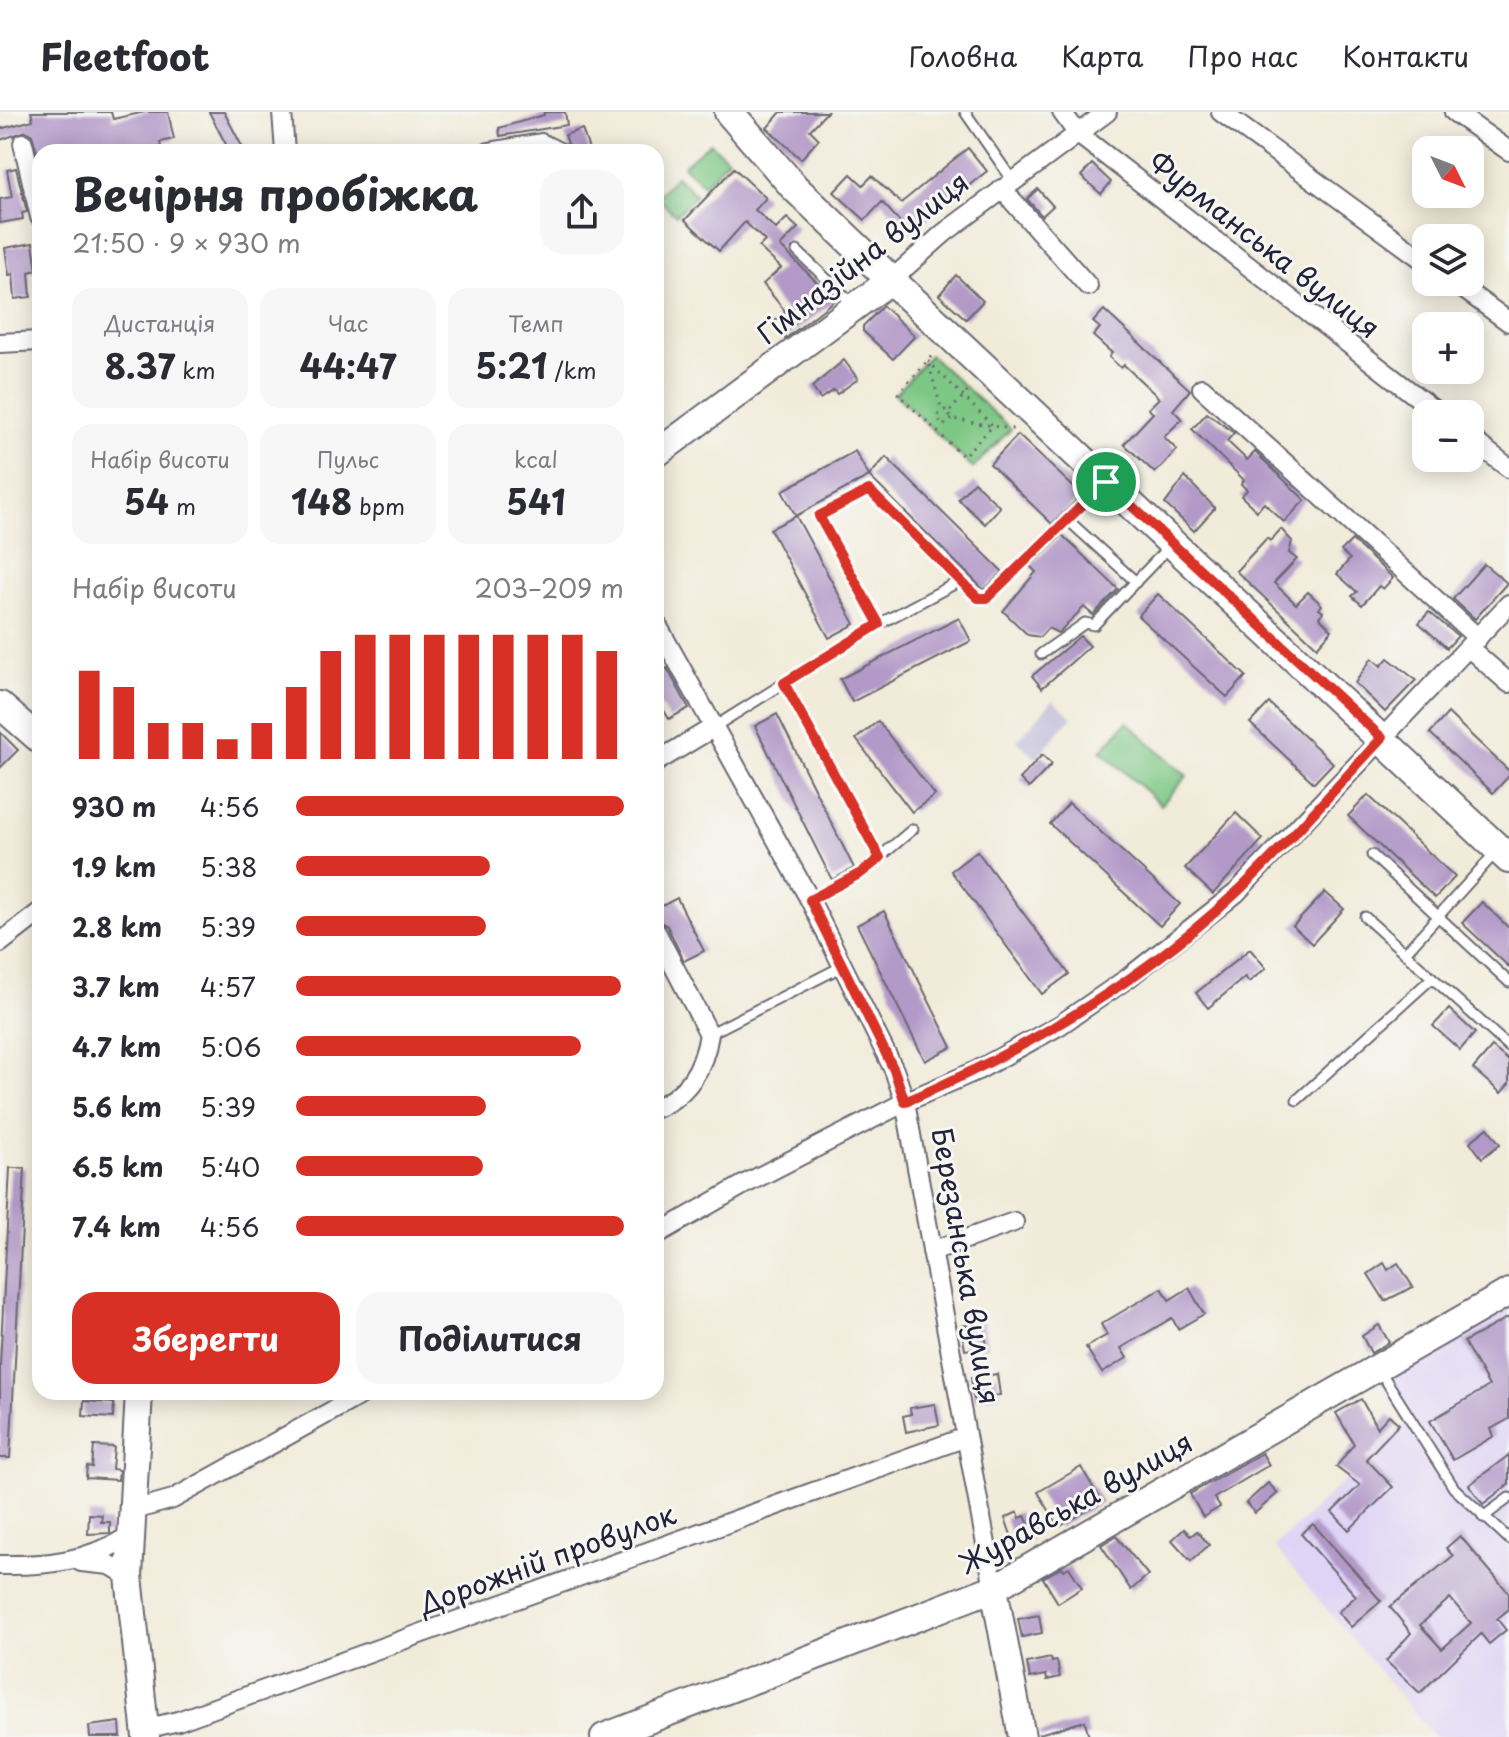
<!DOCTYPE html>
<html lang="uk">
<head>
<meta charset="utf-8">
<style>
  body { margin:0; font-family:"Playpen Sans",sans-serif; background:#f7f7f7; color:#2b2b33; height:100vh; display:flex; flex-direction:column; font-size:30px; white-space:nowrap }
  * { box-sizing:border-box; margin:0 }
  p { font-size:26px; color:#7c7c81 }
  .icon { flex:none; width:44px; height:44px; fill:none; stroke:currentColor; stroke-width:2; stroke-linecap:round; stroke-linejoin:round }
  .map { position:relative; flex:1; overflow:hidden }
  .side { position:absolute; left:32px; top:32px; width:632px; height:1256px; display:flex; flex-direction:column; background:#fff; border-radius:24px; box-shadow:0 4px 20px #0003 }
  .side>* { flex:none }
  .needle { width:52px; rotate:132deg }
  .buttons { position:absolute; left:1412px; top:24px; display:grid; gap:16px }
  .buttons a { display:grid; place-items:center; width:72px; height:72px; border-radius:16px; background:#fff; box-shadow:0 4px 20px #0003; font-size:40px }
  .pin { position:absolute; display:grid; place-items:center; width:68px; height:68px; color:#fff; margin:-34px; border:4px solid #fff; border-radius:50%; box-shadow:0 2px 8px #0007 }
  .round { display:grid; place-items:center; flex:none; width:84px; height:84px; border-radius:24px; background:#f7f7f7 }
  .headline { display:flex; align-items:center; justify-content:space-between; height:136px; padding:0 40px }
  h1 { font-size:44px; font-weight:700; line-height:60px }
  .stats { display:grid; grid-template-columns:repeat(3,1fr); gap:12px; height:136px; padding:8px 40px }
  .stats div { display:grid; align-content:center; border-radius:20px; background:#f7f7f7; text-align:center }
  .stats b { font-size:34px; font-weight:700 }
  .stats small { font-size:22px; font-weight:400 }
  .stats p { font-size:22px }
  .chart { height:224px; padding:16px 40px }
  .chart p { display:flex; justify-content:space-between }
  .chart svg { width:100%; height:144px; margin-top:8px; stroke:#d93025; stroke-width:6 }
  .primary-button { display:flex; gap:16px; margin-top:auto; padding:16px 40px }
  .primary-button a { flex:1; height:92px; border-radius:24px; background:#d93025; color:#fff; font-size:32px; font-weight:700; line-height:92px; text-align:center }
  .primary-button a+a { background:#f7f7f7; color:#2b2b33 }
  ul { padding:0 40px; list-style:none; font-size:26px }
  li { display:grid; grid-template-columns:128px 96px 1fr; align-items:center; height:60px }
  li i { height:20px; border-radius:10px; background:#d93025 }
  header { display:flex; align-items:center; gap:48px; box-sizing:border-box; height:112px; padding:0 40px; background:#fff; border-bottom:2px solid #e1e1e2 }
  header strong { font-size:38px }
  nav { display:flex; gap:44px; margin-inline-start:auto; font-size:28px }
  .map>svg:first-child { display:block }
  .built { fill:#dfd4f5 }
  .industrial { fill:#c3c0db }
  .green { fill:#7dc784; stroke:#507460; stroke-width:2 }
  .building { fill:#b299c8; fill-rule:evenodd }
  .lines { fill:none; stroke-linecap:round; stroke-linejoin:round }
  .lane-casing { stroke:#6a6872; stroke-width:13 }
  .street-casing { stroke:#6a6872; stroke-width:22 }
  .secondary-casing { stroke:#6a6872; stroke-width:30 }
  .primary-casing { stroke:#6a6872; stroke-width:32 }
  .path { stroke:#6a6872; stroke-width:3; stroke-dasharray:2 6; stroke-linecap:butt }
  .lane { stroke:#fff; stroke-width:9 }
  .street { stroke:#fff; stroke-width:18 }
  .secondary { stroke:#fff; stroke-width:26 }
  .primary { stroke:#fff; stroke-width:28 }
  .route-casing { stroke:#fff; stroke-width:16 }
  .route { stroke:#d93025; stroke-width:10 }
  .labels { text-anchor:middle; dominant-baseline:central; stroke-width:6; stroke-linejoin:round; paint-order:stroke }
  .street-label { font-size:28px; fill:#22223b; stroke:#f6f6f2 }
</style>
</head>
<body>
<header>
<strong>Fleetfoot</strong>
<nav><a>Головна</a><a>Карта</a><a>Про нас</a><a>Контакти</a></nav>
</header>
<div class="map">
<svg width="1509" height="1625" viewBox="0 0 1509 1625">
  <rect width="100%" height="100%" fill="#f6f6f2"/>
  <filter id="ink" filterUnits="userSpaceOnUse"><feTurbulence type="fractalNoise" baseFrequency=".0125" numOctaves="2"/><feDisplacementMap in="SourceGraphic" scale="16" xChannelSelector="R" yChannelSelector="G"/><feConvolveMatrix kernelMatrix="1 2 1 2 8 2 1 2 1" color-interpolation-filters="sRGB"/></filter>
  <filter id="wash" filterUnits="userSpaceOnUse"><feTurbulence type="fractalNoise" baseFrequency=".006" numOctaves="4" result="noise"/><feDisplacementMap in="SourceGraphic" scale="32" xChannelSelector="R" yChannelSelector="G"/><feGaussianBlur stdDeviation="1.8" result="paint"/><feColorMatrix in="noise" values="0 0 0 0 0 0 0 0 0 0 0 0 0 0 0 0 0 1.4 0 .05"/><feComposite in="paint" operator="in"/></filter>
  <g filter="url(#wash)">
    <rect width="100%" height="100%" fill="#f1ebd9"/>
    <path class="built" d="M1509,1195V1625H1435L1274,1435L1405,1312L1380,1268Z"/>
    <path class="industrial" d="M1053,588L1072,605L1036,646L1017,629Z"/>
    <g class="green">
      <path d="M710,31L728,47L704,73L683,54Z"/>
      <path d="M676,64L696,83L676,103L656,85Z"/>
      <path d="M930,243L1011,317L973,356L895,282Z"/>
      <path d="M1127,610L1187,664L1161,693L1101,639Z"/>
    </g>
    <g id="blocks">
      <g class="building">
        <path d="M31,0H111L113,7L145,0H168L174,27L160,30L162,40H37L32,23L26,19L0,28V17L33,8Z"/>
        <path d="M209,0H224L245,40H230Z"/>
        <path d="M544,0H565L567,13L500,24L499,16L544,3Z"/>
        <path d="M781,0H827L810,18L819,27L801,47L767,16Z"/>
        <path d="M582,17L590,40H571L565,23Z"/>
        <path d="M968,36L987,59L910,121L882,90L865,108L834,80L851,62L863,73L872,64L901,91Z"/>
        <path d="M1092,52L1111,70L1101,82L1081,64Z"/>
        <path d="M16,56L27,100L22,101L23,107L0,111V87L12,85L7,58Z"/>
        <path d="M734,56L766,86L755,98L776,117L787,106L798,116L780,134L835,188L785,227L773,210L786,200L763,172L781,156L759,135L765,129L745,110L719,139L685,108Z"/>
        <path d="M1038,77L1053,94L1042,104L1027,87Z"/>
        <path d="M33,131L37,158L29,160L31,185L15,187L13,162L9,163L5,136Z"/>
        <path d="M956,163L983,189L966,207L939,183Z"/>
        <path d="M883,194L915,224L893,247L863,219V214Z"/>
        <path d="M1104,198L1190,278L1173,298L1182,307L1164,325L1177,338L1155,361L1124,332L1153,301L1148,297L1159,286L1124,253L1121,256L1109,245L1112,241L1093,224L1100,216L1093,210Z"/>
        <path d="M844,248L858,267L837,282L834,278L820,287L812,275Z"/>
        <path d="M1207,301L1234,321L1227,329L1247,348L1255,340L1305,388L1284,410L1264,391L1257,399L1241,384L1247,378L1241,372L1244,368L1192,317Z"/>
        <path d="M1018,323L1082,383L1052,412L990,352Z"/>
        <path d="M855,339L869,364L796,404L782,379Z"/>
        <path d="M886,345L1003,460L984,478L869,364Z"/>
        <path d="M1185,365L1215,396L1194,419L1165,392Z"/>
        <path d="M974,370L1000,395L985,412L958,387Z"/>
        <path d="M796,404L855,512L829,526L770,417Z"/>
        <path d="M1281,417L1292,429L1289,441L1297,447L1274,471L1296,492L1308,480L1322,493L1319,497L1323,500L1319,505L1332,518L1317,535L1236,459L1267,426L1270,429Z"/>
        <path d="M1062,423L1118,477L1093,503L1084,495L1058,521L1048,516L1040,525L1028,523L1003,499L1036,460L1030,454Z"/>
        <path d="M1352,428L1393,466L1383,477L1379,474L1362,493L1352,484L1357,480L1337,462L1350,447L1341,439Z"/>
        <path d="M1484,452L1507,471L1475,507L1453,487Z"/>
        <path d="M1158,482L1246,564L1227,585L1138,504Z"/>
        <path d="M1429,500L1458,524L1447,536L1419,511Z"/>
        <path d="M959,506L971,529L852,590L840,567Z"/>
        <path d="M1080,524L1090,534L1042,576L1032,564Z"/>
        <path d="M1372,546L1381,554L1388,546L1416,568L1385,600L1355,571Z"/>
        <path d="M667,556L689,596L669,607L656,585V562Z"/>
        <path d="M1269,591L1333,651L1314,671L1250,611Z"/>
        <path d="M1448,601L1509,659V664L1493,681L1430,621Z"/>
        <path d="M777,602L854,756L832,768L755,614Z"/>
        <path d="M878,609L935,683L912,700L856,627Z"/>
        <path d="M0,620L18,638L0,656Z"/>
        <path d="M1042,643L1052,652L1029,676L1020,667Z"/>
        <path d="M1368,683L1455,765L1435,786L1348,704Z"/>
        <path d="M1069,691L1180,792L1160,814L1050,712Z"/>
        <path d="M1236,701L1263,727L1213,782L1185,756Z"/>
        <path d="M977,739L1069,862L1042,882L951,759Z"/>
        <path d="M1325,780L1344,797L1312,832L1293,814Z"/>
        <path d="M677,786L704,839L684,849L667,814L656,807V797Z"/>
        <path d="M1482,790L1509,816V855L1462,811Z"/>
        <path d="M884,799L952,935L925,949L857,813Z"/>
        <path d="M1250,837L1266,856L1249,870L1245,865L1208,896L1196,881Z"/>
        <path d="M1449,897L1475,921L1460,938L1433,914Z"/>
        <path d="M1492,935L1509,949V972L1501,981L1473,957Z"/>
        <path d="M1488,1016L1500,1032L1482,1046L1470,1030Z"/>
        <path d="M10,1056H25L10,1346H0V1254Z"/>
        <path d="M1384,1151L1388,1158L1398,1151L1413,1175L1385,1189L1368,1162Z"/>
        <path d="M1162,1176L1169,1188L1189,1176L1204,1202L1178,1217L1172,1206L1121,1236L1127,1246L1102,1261L1086,1235L1107,1223L1101,1212Z"/>
        <path d="M1509,1205V1307L1491,1317L1494,1324L1453,1348L1430,1309L1489,1274L1464,1230Z"/>
        <path d="M983,1210L987,1235L965,1238L961,1214Z"/>
        <path d="M1379,1213L1389,1230L1371,1241L1362,1224Z"/>
        <path d="M997,1262L1000,1283L974,1287L971,1266Z"/>
        <path d="M1361,1287L1377,1316L1389,1303L1399,1312L1366,1347L1393,1375L1349,1418L1332,1400L1360,1373L1336,1355L1354,1332L1336,1301Z"/>
        <path d="M84,1289L114,1291L113,1306L83,1304Z"/>
        <path d="M935,1292L939,1313L906,1320L903,1304L911,1302L910,1296Z"/>
        <path d="M94,1334L114,1335L112,1357L119,1358L118,1368L86,1366L87,1354L92,1355Z"/>
        <path d="M1262,1341L1269,1353L1214,1386L1220,1395L1203,1405L1190,1382Z"/>
        <path d="M1509,1343V1372L1483,1392L1469,1373Z"/>
        <path d="M1081,1355L1102,1390L1059,1415L1038,1380Z"/>
        <path d="M1268,1371L1278,1381L1255,1401L1246,1391Z"/>
        <path d="M1018,1400L1020,1406L1025,1404L1035,1425L1015,1434L1005,1406Z"/>
        <path d="M89,1402L102,1403L101,1410H110V1421L88,1422Z"/>
        <path d="M1313,1412L1381,1489L1351,1515L1338,1500L1356,1484L1301,1422Z"/>
        <path d="M1184,1417L1191,1424L1197,1419L1209,1433L1191,1449L1172,1428Z"/>
        <path d="M1116,1424L1148,1463L1131,1478L1101,1433Z"/>
        <path d="M1460,1424L1509,1481V1497L1497,1507L1506,1518L1489,1532L1481,1522L1420,1581L1386,1549L1411,1521L1390,1495L1453,1444L1446,1436ZM1450,1486L1471,1511L1442,1537L1420,1513Z"/>
        <path d="M1062,1455L1064,1458L1069,1455L1082,1476L1058,1491L1043,1466Z"/>
        <path d="M1039,1503L1042,1521L1022,1525L1018,1507Z"/>
        <path d="M1051,1546L1052,1550L1057,1549L1060,1565L1047,1568L1046,1563L1030,1566L1027,1551Z"/>
        <path d="M1085,1609L1089,1625H1040L1039,1622Z"/>
        <path d="M120,1610L121,1625H90L89,1614Z"/>
      </g>
    </g>
  </g>
  <g filter="url(#ink)">
    <use href="#blocks" fill-opacity="0" stroke="#6a6872" stroke-width="2"/>
    <g class="lines">
      <g class="lane-casing">
        <g id="lane">
          <path d="M965,0L1013,69"/>
          <path d="M797,139L852,191"/>
          <path d="M1069,409L1136,470"/>
          <path d="M879,512L819,404L869,378L978,486H987L1103,373"/>
          <path d="M1041,542L1085,511L1094,513L1170,434"/>
          <path d="M784,571L880,746"/>
          <path d="M714,615L879,512L960,469"/>
          <path d="M1372,743L1509,870"/>
          <path d="M810,788L861,761L913,717"/>
          <path d="M1365,805L1509,935"/>
          <path d="M1405,841L1496,740"/>
          <path d="M709,922L843,854"/>
          <path d="M1297,988L1432,866"/>
          <path d="M1380,1259L1454,1376L1509,1427"/>
          <path d="M1483,1405L1509,1386"/>
        </g>
      </g>
      <g class="street-casing">
        <g id="street">
          <path d="M282,0L285,40"/>
          <path d="M1062,0L1077,21L1439,302"/>
          <path d="M1221,0L1426,150"/>
          <path d="M1454,0L1509,39"/>
          <path d="M23,31L40,105"/>
          <path d="M489,40L541,31L559,40"/>
          <path d="M1002,77L1088,174"/>
          <path d="M891,168L944,121L1107,0"/>
          <path d="M1454,170L1509,210"/>
          <path d="M0,231L40,229"/>
          <path d="M1202,276L1478,526"/>
          <path d="M1470,326L1509,356"/>
          <path d="M656,511L810,788L894,958L905,990L994,1476"/>
          <path d="M1469,536L1509,571"/>
          <path d="M656,650L714,615"/>
          <path d="M656,820L709,922C704,955 688,983 656,996"/>
          <path d="M0,831L40,800"/>
          <path d="M656,1123L743,1073L905,990L978,958L1060,913L1128,866L1236,781L1509,492"/>
          <path d="M932,1139L1014,1110"/>
          <path d="M130,1399L173,1387L366,1280"/>
          <path d="M81,1450L110,1453L129,1464"/>
          <path d="M0,1453C45,1454 91,1449 129,1424"/>
          <path d="M145,1617L178,1609L966,1325"/>
        </g>
      </g>
      <g class="secondary-casing">
        <g id="secondary">
          <path d="M656,342L891,168"/>
          <path d="M0,593L40,628"/>
          <path d="M139,1280L129,1464L146,1625"/>
          <path d="M994,1476L1022,1625"/>
          <path d="M604,1625L994,1476L1509,1180"/>
        </g>
      </g>
      <g class="primary-casing">
        <path id="primary" d="M729,0L794,75L891,168L1509,747"/>
      </g>
      <g class="path">
        <path d="M928,249L993,314L963,344L898,282L932,244L935,241"/>
        <path d="M929,253L942,299"/>
        <path d="M950,299L969,278"/>
        <path d="M952,307L943,314L937,304L945,298L952,307L1011,317L1018,314"/>
      </g>
      <use href="#lane" class="lane"/>
      <use href="#street" class="street"/>
      <use href="#secondary" class="secondary"/>
      <use href="#primary" class="primary"/>
    </g>
  </g>
  <g class="lines" filter="url(#ink)">
    <g class="route-casing">
      <path id="route" d="M1106,370L1382,626C1334,677 1288,732 1237,780C1141,870 1025,938 905,990L894,958L810,788L861,761L880,746L784,571L879,512L819,404L869,378L978,486H987Z"/>
    </g>
    <use href="#route" class="route"/>
  </g>
  <g class="labels">
    <g class="street-label">
      <text transform="translate(1265 132) rotate(38)">Фурманська вулиця</text>
      <text transform="translate(862 145) rotate(-38)">Гімназійна вулиця</text>
      <text transform="translate(967 1154) rotate(80)">Березанська вулиця</text>
      <text transform="translate(1075 1390) rotate(-29)">Журавська вулиця</text>
      <text transform="translate(547 1446) rotate(-20)">Дорожній провулок</text>
    </g>
  </g>
</svg>
<div class="buttons">
<a><svg class="needle" viewBox="-14 -14 28 28"><path d="M0-13l5 13h-10z" fill="#e53935"/><path d="M0 13l5-13h-10z" fill="#7c7c81"/></svg></a>
<a><svg class="icon" aria-label="layers" viewBox="0 0 24 24"><path d="M12 4l9 5-9 5-9-5zM3 14l9 5 9-5"/></svg></a>
<a>+</a>
<a>−</a>
</div>
<div class="pin" style="left:1106px;top:370px;background:#1e9e55"><svg class="icon" aria-label="arrive" viewBox="0 0 24 24"><path d="M6 21V4h12l-3 4 3 4H6"/></svg></div>
<section class="side">
<div class="headline"><div><h1>Вечірня пробіжка</h1><p>21:50 · 9 × 930 m</p></div><a class="round"><svg class="icon" aria-label="share" viewBox="0 0 24 24"><path d="M12 15V3M7 8l5-5 5 5M5 13v7h14v-7"/></svg></a></div>
<div class="stats">
<div><p>Дистанція</p><b>8.37<small> km</small></b></div>
<div><p>Час</p><b>44:47</b></div>
<div><p>Темп</p><b>5:21<small> /km</small></b></div>
</div>
<div class="stats">
<div><p>Набір висоти</p><b>54<small> m</small></b></div>
<div><p>Пульс</p><b>148<small> bpm</small></b></div>
<div><p>kcal</p><b>541</b></div>
</div>
<div class="chart"><p><span>Набір висоти</span>203–209 m</p>
<svg viewBox="0 0 160 44" preserveAspectRatio="none"><path d="M5 44V17M15 44V22M25 44V33M35 44V33M45 44V38M55 44V33M65 44V22M75 44V11M85 44V6M95 44V6M105 44V6M115 44V6M125 44V6M135 44V6M145 44V6M155 44V11"/></svg>
</div>
<ul>
<li><b>930 m</b>4:56<i style="width:100%"></i></li>
<li><b>1.9 km</b>5:38<i style="width:59%"></i></li>
<li><b>2.8 km</b>5:39<i style="width:58%"></i></li>
<li><b>3.7 km</b>4:57<i style="width:99%"></i></li>
<li><b>4.7 km</b>5:06<i style="width:87%"></i></li>
<li><b>5.6 km</b>5:39<i style="width:58%"></i></li>
<li><b>6.5 km</b>5:40<i style="width:57%"></i></li>
<li><b>7.4 km</b>4:56<i style="width:100%"></i></li>
</ul>
<div class="primary-button"><a>Зберегти</a><a>Поділитися</a></div>
</section>
</div>
</body>
</html>
